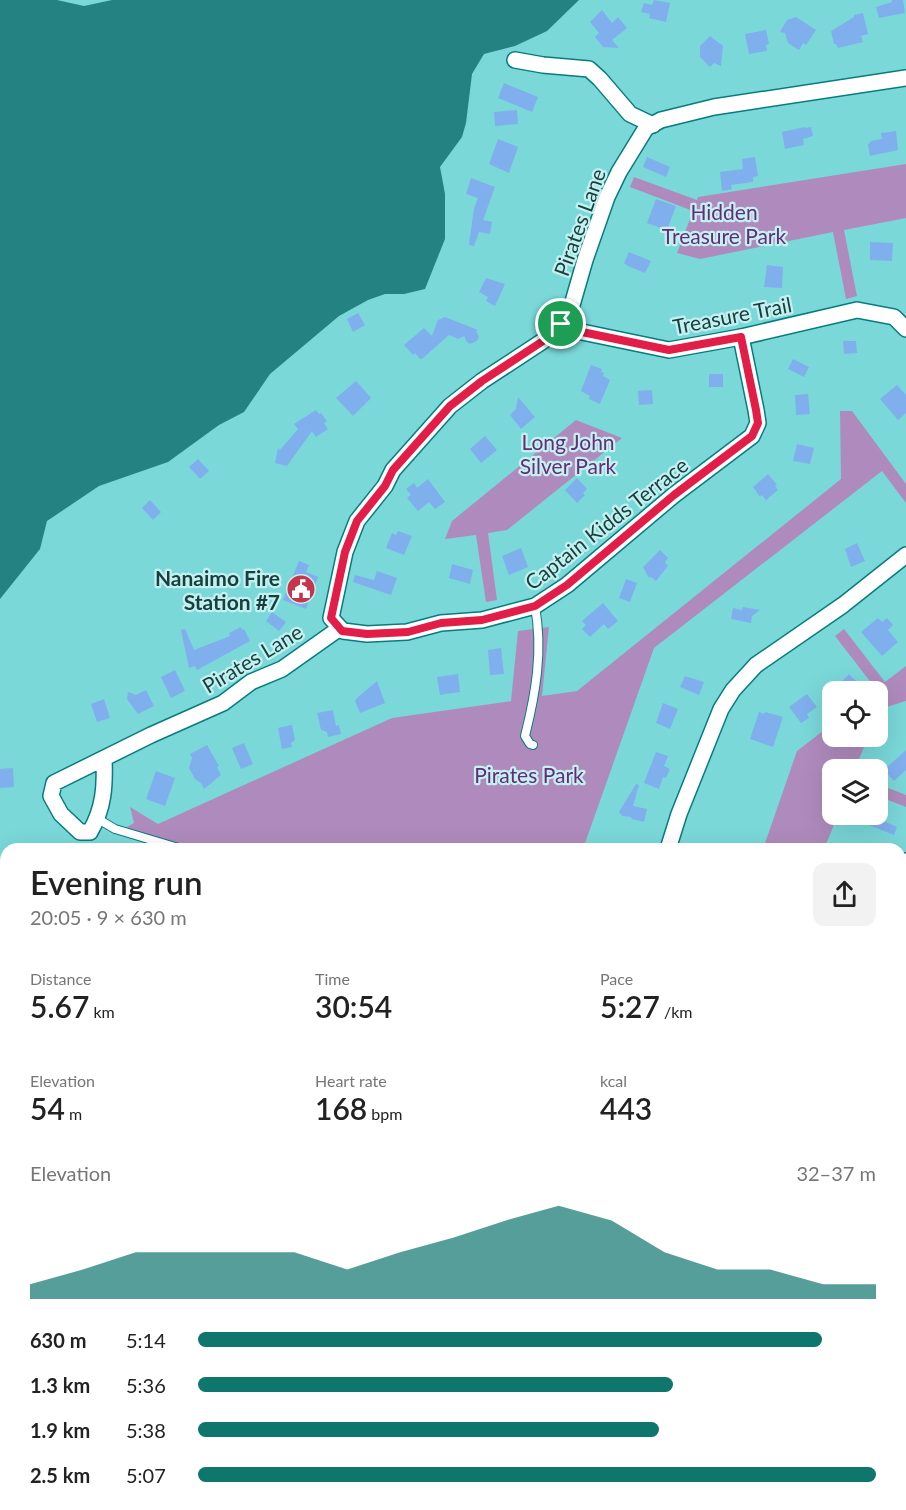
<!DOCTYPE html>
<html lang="en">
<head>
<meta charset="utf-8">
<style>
  body { margin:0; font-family:Lato,sans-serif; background:#f2f2f2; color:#222; height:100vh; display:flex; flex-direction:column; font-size:22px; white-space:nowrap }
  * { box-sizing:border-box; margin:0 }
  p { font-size:20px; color:#767676 }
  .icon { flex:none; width:33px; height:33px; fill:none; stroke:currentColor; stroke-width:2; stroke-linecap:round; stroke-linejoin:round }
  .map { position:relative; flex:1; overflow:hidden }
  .sheet { position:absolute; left:0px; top:843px; width:906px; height:668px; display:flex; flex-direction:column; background:#fff; border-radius:18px 18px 0 0; box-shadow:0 6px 24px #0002 }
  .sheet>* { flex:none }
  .fabs { position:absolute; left:822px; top:681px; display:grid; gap:12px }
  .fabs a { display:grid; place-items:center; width:66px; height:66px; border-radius:12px; background:#fff; box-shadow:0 6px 24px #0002; font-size:30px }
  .pin { position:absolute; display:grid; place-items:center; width:51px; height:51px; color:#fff; margin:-26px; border:3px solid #fff; border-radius:50%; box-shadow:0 2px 6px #0007 }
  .round { display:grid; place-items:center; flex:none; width:63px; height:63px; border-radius:12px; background:#f2f2f2 }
  .overview { display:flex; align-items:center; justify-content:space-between; height:102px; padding:0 30px }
  h1 { font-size:33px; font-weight:600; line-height:45px }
  .stats { display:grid; grid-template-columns:repeat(3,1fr); gap:9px; height:102px; padding:6px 30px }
  .stats div { display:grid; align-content:center }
  .stats b { font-size:30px; font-weight:600 }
  .stats small { font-size:16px; font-weight:400 }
  .stats p { font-size:16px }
  .chart { height:168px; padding:12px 30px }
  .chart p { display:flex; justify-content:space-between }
  .chart svg { width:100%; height:108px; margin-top:6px; fill:#0f766e; opacity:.7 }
  ul { padding:0 30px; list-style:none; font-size:20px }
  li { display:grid; grid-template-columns:96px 72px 1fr; align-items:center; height:45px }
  li i { height:15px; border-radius:8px; background:#0f766e }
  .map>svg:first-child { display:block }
  .green { fill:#af8bbd }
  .water { fill:#248283 }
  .building { fill:#80afee }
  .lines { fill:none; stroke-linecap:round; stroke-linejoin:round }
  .lane-casing { stroke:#077c7e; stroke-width:10 }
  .street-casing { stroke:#077c7e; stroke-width:18 }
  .lane { stroke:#fff; stroke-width:8 }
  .street { stroke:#fff; stroke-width:15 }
  .route-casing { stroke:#fff; stroke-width:12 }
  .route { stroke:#e11d48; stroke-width:8 }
  .labels { text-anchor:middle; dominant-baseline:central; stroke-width:4.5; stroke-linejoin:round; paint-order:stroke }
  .park-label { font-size:21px; fill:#652c79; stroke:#c5f0f0 }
  .street-label { font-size:21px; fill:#173f3f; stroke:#c5f0f0 }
  .poi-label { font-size:21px; font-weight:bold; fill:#173f3f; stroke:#c5f0f0; text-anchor:end }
</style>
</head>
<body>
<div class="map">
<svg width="906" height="1510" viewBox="0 0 906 1510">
  <rect width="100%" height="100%" fill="#7ad8d9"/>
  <g class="green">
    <path d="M906,164V218L844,230L857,296L846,299L833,232L700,259L677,253L693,211L630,187L634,177L697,200L698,197Z"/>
    <path d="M840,411H852L906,484V503L882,471L654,648L583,849H165L127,827L134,823L130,807L158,824L392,718L511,701L518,631L549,627L542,696L577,691L841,479Z"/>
    <path d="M576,420L622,438L507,530L488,533L497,600L486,602L476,535L445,539L452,521Z"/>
    <path d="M844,629L885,682L906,666V701L880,709L878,714V692L874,691L876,689L835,636Z"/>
    <path d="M832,724V736L868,737L855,769L832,770V814L838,815L824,849H763L797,751Z"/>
    <path d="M878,784L906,795V807L878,796Z"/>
    <path d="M906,1023V1090L900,1079V1024Z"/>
    <path d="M792,1505H839L838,1510H795Z"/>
  </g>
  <g class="water">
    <path d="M0,0H57L84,6L112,0H579L547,31L515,46L484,54L472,74L466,123L462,137L440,167L445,194V239L425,289L404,294H385L368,300L339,316L270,374L244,412L219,425L168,462L99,486L47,521L40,549L0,599Z"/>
    <path d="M0,981L6,983V1504H254L256,1510H0Z"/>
    <path d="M348,1505H400C385,1510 361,1510 348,1505Z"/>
  </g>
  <g class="building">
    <path d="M654,0L670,3L666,22L649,18L650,14L641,12L644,3L652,5Z"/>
    <path d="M892,0H903L905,13L879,18L876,7L892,2Z"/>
    <path d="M602,10L612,23L618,17L627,28L612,40L619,48L603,47L595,37L599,33L590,22Z"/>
    <path d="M863,13L868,34L861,36L863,42L838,48L836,44H834L831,31L854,17V15Z"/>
    <path d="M796,17L816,30L806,45L803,43L799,50L788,43L785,33L780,32L787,20Z"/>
    <path d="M766,30L769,44L766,45L767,51L749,54L745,34Z"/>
    <path d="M710,36L723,46L721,66L714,63L710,67L700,57V46Z"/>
    <path d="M504,83L538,97L532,112L498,98Z"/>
    <path d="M517,110L518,124L495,126L494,112Z"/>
    <path d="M805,127V128L811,127L813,136L803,139L804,145L785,149L782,132Z"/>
    <path d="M896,131L898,150L870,156L868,145L871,141L882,139L881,133Z"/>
    <path d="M498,139L518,147L509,173L489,164Z"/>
    <path d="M647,157L670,167L666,177L643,167Z"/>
    <path d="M755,157L758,176L753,177V182L731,185L732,189L722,191L720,172L743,169L742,159Z"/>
    <path d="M471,178L495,187L483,220L492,222L490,234L479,232L474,246L469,245L474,208L478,198L466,194Z"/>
    <path d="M656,199L676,206L667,230L647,223Z"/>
    <path d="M870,242L893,243L892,261L870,260Z"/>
    <path d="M629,252L651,261L645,273L628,266L624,263Z"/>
    <path d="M767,265L783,267L782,288L764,287Z"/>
    <path d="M486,278L505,284L495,306L486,301L488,297L479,292Z"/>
    <path d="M358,313L365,325L353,332L347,319Z"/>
    <path d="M445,317L478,330L476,331L479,337L477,341L470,344L467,342L464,336L458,339L449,335L423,358L420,359L415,353L413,355L404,345L424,328L432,336L438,320Z"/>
    <path d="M843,341H856L857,353L844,354Z"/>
    <path d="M793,359L809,367L804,377L788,369Z"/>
    <path d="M591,365L602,369L601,372L604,373L603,376L610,380L600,404L589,399L590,396L581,391Z"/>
    <rect x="709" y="374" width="14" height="13"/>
    <path d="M356,381L371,398L353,416L336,398Z"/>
    <path d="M897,385L906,395V413L898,420L880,399Z"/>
    <path d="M652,390L653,404L639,405L638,391Z"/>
    <path d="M808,394L810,414L796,415L795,395Z"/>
    <path d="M518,397L535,417L521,429L510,415L516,409Z"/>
    <path d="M316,410L319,414L321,413L327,421L324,423L328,429L316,437L312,431L287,466L275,463L278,448L280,450L298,429L294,424Z"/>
    <path d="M485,436L497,450L481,463L470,449Z"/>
    <path d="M797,444L814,448L810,464L793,461Z"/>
    <path d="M198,459L209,471L200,479L189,467Z"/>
    <path d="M768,474L777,485L775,486L778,490L766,500L762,495L760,497L753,487Z"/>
    <path d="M577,478L587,489L583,493L585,495L577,503L565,490Z"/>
    <path d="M428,479L445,502L435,509L429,502L418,511L407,498L411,495L406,489L414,483L417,488Z"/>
    <path d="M150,500L161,512L153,520L142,508Z"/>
    <path d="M398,531L412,536L404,555L386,548L392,533L396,535Z"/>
    <path d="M857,543L865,561L851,567L845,549Z"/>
    <path d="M521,548L528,567L509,575L502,556Z"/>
    <path d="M660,550L668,558L665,562L668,566L656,581L651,577L649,578L643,567Z"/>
    <path d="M299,561L309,565L306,572L318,577L306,609L283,600Z"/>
    <path d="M452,564L473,570L470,584L449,578Z"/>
    <path d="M377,571L397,578L391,595L353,582L355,575L374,580Z"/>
    <path d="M626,579L637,583L630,602L619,598Z"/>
    <path d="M603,603L618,621L608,629L604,624L590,637L582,629L586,625L582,621Z"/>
    <path d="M743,607L760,610L752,616L751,623L731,619L733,608L742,610Z"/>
    <path d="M272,612L286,622L279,631L266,621Z"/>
    <path d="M878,618L882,622L887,618L893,625L888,630L898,642L882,656L861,632Z"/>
    <path d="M241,627L242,630L244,629L250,641L197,670L195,666L189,668L181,630L185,629L194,650L230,636L229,633Z"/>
    <path d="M501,648L504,674L490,675L488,650Z"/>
    <path d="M175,670L185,691L171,698L161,677Z"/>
    <path d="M458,674L460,692L440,695L437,677Z"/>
    <path d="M849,674L860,685L853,692H832Z"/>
    <path d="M685,676L704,682L699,695L680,687Z"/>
    <path d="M377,681L385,703L360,713L355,701L357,698Z"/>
    <path d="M146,690L154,706L138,714L127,699L128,692L136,695Z"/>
    <path d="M807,694L817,707L807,714L809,718L801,723L789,707Z"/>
    <path d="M104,699L110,718L97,722L91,704Z"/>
    <path d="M663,703L678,709L670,729L656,723Z"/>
    <path d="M333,710L336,726L339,725L341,734L328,737L327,732L321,730L317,713Z"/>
    <path d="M759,712L764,714L765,712L783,717L773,747L750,739Z"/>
    <path d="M292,725L295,740L291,743L292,747L282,749L278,728Z"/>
    <path d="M244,743L253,764L241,769L232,748Z"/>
    <path d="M207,745L219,766L217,767L221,775L204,789L201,783L195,779L189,768L192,758L190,754Z"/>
    <path d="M906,750V770L894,781L884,770Z"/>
    <path d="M656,752L668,756L664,766L670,769L666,778L663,777L659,789L644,783Z"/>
    <path d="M13,768L14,787L0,788V769Z"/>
    <path d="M156,771L175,778L165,806L146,799Z"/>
    <path d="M636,784L639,785L633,806L647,809L644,822L632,819L631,817L622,816L619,812Z"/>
    <path d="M870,815L897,827L894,835L866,824Z"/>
  </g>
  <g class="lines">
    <g class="lane-casing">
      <g id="lane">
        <path d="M533,745L530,744L525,736C536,692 543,651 535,606"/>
        <path d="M98,819L115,829L182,849"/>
      </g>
    </g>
    <g class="street-casing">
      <g id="street">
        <path d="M515,60L543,65L589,69L600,79L630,114L653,125"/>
        <path d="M561,324L582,332L669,350L741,337L857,310L894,317L906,329"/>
        <path d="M340,628L343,631L367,634L407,632L441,623L482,620L535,606L567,585L674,495L752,436L758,423L756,410L741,337"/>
        <path d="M104,759C105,786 104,808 90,832H80L61,814L51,796L54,783L151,735L223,703L251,682L282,669L340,628L331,618L345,552L357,521L385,486L393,470L450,406L482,381L543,341L568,319L585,260L607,197L619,172L646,128L661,120L714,107L906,78"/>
        <path d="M668,849L679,814L721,709L733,690L756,665L843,605L906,555"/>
        <path d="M900,878L906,861"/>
        <path d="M900,1124L906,1136"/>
        <path d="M662,1504V1510"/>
        <path d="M696,1504L699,1510"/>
      </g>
    </g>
    <use href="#lane" class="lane"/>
    <use href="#street" class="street"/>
  </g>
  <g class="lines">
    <g class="route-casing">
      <path id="route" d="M561,324L582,332L669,350L741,337L756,410L758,423L752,436L674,495L567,585L535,606L482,620L441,623L408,632L367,634L342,631L331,618L345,552L357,521L385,486L393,470L450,406L482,381L543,341Z"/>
    </g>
    <use href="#route" class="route"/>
  </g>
  <defs>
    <g id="civic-disc" transform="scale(1.5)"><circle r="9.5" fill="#c5354c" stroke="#c5f0f0"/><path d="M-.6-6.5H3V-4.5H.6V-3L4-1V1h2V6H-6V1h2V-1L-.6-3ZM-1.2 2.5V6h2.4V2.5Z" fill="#fff"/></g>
  </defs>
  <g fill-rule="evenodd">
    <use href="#civic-disc" x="301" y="589"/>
  </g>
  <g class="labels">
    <g class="park-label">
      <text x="724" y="211">Hidden<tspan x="724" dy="24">Treasure Park</tspan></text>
      <text x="568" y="441">Long John<tspan x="568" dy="24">Silver Park</tspan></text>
      <text x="529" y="774">Pirates Park</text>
    </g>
    <g class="street-label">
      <text transform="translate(579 222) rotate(-70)">Pirates Lane</text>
      <text transform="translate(732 315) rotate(-11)">Treasure Trail</text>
      <text transform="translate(606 523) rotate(-38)">Captain Kidds Terrace</text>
      <text transform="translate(252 658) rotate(-31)">Pirates Lane</text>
    </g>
    <g class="poi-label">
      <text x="280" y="577">Nanaimo Fire<tspan x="280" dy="24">Station #7</tspan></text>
    </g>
  </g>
</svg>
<div class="fabs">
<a><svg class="icon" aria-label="locate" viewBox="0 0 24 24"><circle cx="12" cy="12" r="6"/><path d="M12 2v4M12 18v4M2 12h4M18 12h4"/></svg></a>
<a><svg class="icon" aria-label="layers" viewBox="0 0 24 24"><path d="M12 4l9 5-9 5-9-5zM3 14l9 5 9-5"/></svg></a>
</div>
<div class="pin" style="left:561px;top:324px;background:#1e9e55"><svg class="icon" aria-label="arrive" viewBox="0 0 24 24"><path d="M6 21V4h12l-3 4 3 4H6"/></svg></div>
<section class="sheet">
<div class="overview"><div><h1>Evening run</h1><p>20:05 · 9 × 630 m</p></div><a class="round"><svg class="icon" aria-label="share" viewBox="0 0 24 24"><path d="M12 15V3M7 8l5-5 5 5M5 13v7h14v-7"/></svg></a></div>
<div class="stats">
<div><p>Distance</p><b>5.67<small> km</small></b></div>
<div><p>Time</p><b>30:54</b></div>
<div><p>Pace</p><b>5:27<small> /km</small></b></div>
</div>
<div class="stats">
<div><p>Elevation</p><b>54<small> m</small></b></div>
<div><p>Heart rate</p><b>168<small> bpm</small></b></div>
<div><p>kcal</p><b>443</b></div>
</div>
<div class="chart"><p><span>Elevation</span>32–37 m</p>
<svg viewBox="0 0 160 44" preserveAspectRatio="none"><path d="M0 44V38L10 32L20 25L30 25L40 25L50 25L60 32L70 25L80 19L90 12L100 6L110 12L120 25L130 32L140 32L150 38L160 38V44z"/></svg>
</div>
<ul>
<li><b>630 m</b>5:14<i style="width:92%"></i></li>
<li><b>1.3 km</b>5:36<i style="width:70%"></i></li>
<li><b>1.9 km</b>5:38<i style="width:68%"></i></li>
<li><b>2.5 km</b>5:07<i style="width:100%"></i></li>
</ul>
</section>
</div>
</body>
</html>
